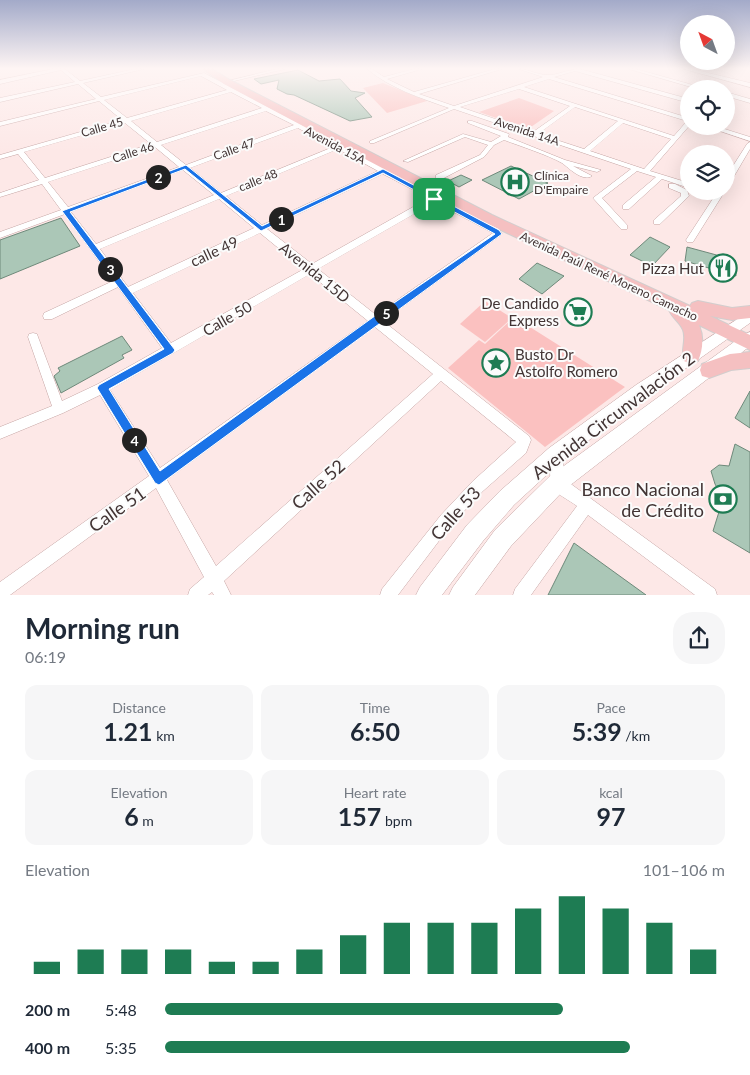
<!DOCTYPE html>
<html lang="en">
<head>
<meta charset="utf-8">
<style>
  body { margin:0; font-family:Lato,sans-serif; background:#f6f6f7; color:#1f2937; height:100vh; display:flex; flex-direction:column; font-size:19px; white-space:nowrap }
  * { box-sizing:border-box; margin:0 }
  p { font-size:16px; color:#747a83 }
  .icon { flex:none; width:28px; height:28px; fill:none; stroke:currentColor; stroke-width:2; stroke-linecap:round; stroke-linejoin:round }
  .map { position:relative; height:595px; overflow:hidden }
  .drawer { display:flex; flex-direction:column; background:#fff; flex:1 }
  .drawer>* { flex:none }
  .needle { width:32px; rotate:319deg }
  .tools { position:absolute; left:680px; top:15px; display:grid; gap:10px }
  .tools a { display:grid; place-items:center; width:55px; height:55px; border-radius:50%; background:#fff; box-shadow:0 5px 20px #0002; font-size:25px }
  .pin { position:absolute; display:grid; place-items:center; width:42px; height:42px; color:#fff; margin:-21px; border-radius:10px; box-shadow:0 2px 8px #0006 }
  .km { position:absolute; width:25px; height:25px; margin:-12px; border-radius:50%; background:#222; color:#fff; font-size:14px; line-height:25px; text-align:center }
  .round { display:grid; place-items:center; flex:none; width:52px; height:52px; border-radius:20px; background:#f6f6f7 }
  .headline { display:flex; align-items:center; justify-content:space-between; height:85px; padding:0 25px }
  h1 { font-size:28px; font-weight:700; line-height:38px }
  .metrics { display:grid; grid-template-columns:repeat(3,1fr); gap:8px; height:85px; padding:5px 25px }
  .metrics div { display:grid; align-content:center; border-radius:12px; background:#f6f6f7; text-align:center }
  .metrics b { font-size:25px; font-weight:700 }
  .metrics small { font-size:14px; font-weight:400 }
  .metrics p { font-size:14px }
  .chart { height:140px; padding:10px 25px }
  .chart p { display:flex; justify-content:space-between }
  .chart svg { width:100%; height:90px; margin-top:5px; stroke:#1e7c53; stroke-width:6 }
  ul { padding:0 25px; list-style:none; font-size:16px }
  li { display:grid; grid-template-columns:80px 60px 1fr; align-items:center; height:38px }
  li i { height:12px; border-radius:6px; background:#1e7c53 }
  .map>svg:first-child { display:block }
  .green { fill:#fbc1c0 }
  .building { fill:#abc7b7; stroke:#6e897a }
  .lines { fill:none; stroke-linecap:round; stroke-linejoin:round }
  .minor-casing { stroke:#c5a5a4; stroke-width:1 }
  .secondary-casing { stroke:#c5a5a4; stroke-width:1 }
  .primary-casing { stroke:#d2cece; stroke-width:2 }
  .minor { fill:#fff; fill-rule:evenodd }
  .secondary { fill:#fff; fill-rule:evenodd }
  .primary { fill:#f5c0c1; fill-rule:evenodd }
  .route { fill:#1a73e8; stroke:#fff; fill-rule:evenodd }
  .labels { text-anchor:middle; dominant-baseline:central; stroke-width:4; stroke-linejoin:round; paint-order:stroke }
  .far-street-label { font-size:12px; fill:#423434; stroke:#fbfbfb }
  .far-poi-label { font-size:12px; fill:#423434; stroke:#fbfbfb; text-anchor:start }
  .street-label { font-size:15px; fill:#423434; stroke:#fbfbfb }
  .poi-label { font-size:15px; fill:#423434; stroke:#fbfbfb; text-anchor:end }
  .near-street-label { font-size:18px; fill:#423434; stroke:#fbfbfb }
  .near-poi-label { font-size:18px; fill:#423434; stroke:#fbfbfb; text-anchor:end }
</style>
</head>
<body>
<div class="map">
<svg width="750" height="595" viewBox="0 0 750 595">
  <rect width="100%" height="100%" fill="#fde8e7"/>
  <g class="green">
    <path d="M383,83L427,101L387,113L363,88Z"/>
    <path d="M519,98L554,111L528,129L479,112Z"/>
    <path d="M485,301L512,318L485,342L460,324Z"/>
    <path d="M514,317L625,387L545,447L448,368L479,340L485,344Z"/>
  </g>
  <g class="building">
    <path d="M298,70L319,81L340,79L351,91L365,93L355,98L372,117L350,121L294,95L287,94L277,89L279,80L261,84L254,79Z"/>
    <path d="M511,166L548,183L519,199L482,180Z"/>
    <path d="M461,175L472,180L459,187L448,181Z"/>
    <path d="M61,218L80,246L0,279V240Z"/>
    <path d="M650,237L670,247L652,266L630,255Z"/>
    <path d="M687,247L735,260L736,276L685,261Z"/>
    <path d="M537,263L564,276L542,294L519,279Z"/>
    <path d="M122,336L132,350L122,355L124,358L61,393L54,376L60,371L58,368Z"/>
    <path d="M750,391V428L735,418Z"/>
    <path d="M735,444L750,452V553L713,531L723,499L715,484L711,471L719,465L729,466Z"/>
    <path d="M574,543L646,595H548Z"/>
  </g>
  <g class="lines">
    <g class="minor-casing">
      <g id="minor">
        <path d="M53,69H65L80,81L135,69H144L83,83L101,97L204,73L435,195L445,189H451V193L441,198L499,229L502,234L383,321L529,436L531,440L526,453L483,491L451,525L398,595H380L382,589L441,515L473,481L516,442L441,381L224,581L231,595H214L212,592L208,595H188L190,589L204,577L156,488L10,595H0V582L149,476L100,395L63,413L0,439V427L52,406L28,337L29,334L33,333L37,334L38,337L62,401L98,384L162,348L118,287L52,319H44L43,316L44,313L113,281L65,214L0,238V232L61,210L42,184L0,197V193L39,180L18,154L0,159V155L122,120L99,101L0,126V122L96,99L78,84L0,102V98L75,82L61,70L0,84V80ZM201,76L227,90L127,118L104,100ZM231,92L262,108L157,142L131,121ZM266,111L294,125L186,165L161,145ZM125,123L151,144L45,178L24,152ZM298,128L333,147L221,193L190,168ZM155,147L179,167L68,207L48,182ZM338,149L378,171L262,225L226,196ZM183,170L214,195L96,244L71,212ZM383,174L429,198L312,264L267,229ZM219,199L254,228L128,287L100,249ZM435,202L493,233L376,315L318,269ZM260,233L304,269L171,343L133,293ZM310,274L368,321L160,468L110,390ZM375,327L433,374L216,566L167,480Z"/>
        <path d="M277,69H285L234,81L232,80Z"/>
        <path d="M367,69H372L384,77L414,69H422L387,79L414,92L495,69H502L419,94L454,106L543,77L519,69C529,69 537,75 547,75C555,76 569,69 580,69L689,99V103L575,71L554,77L689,118V126L650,171L689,183V188L662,179L629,209H623V205L656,177L637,171L602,198L627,225V229H621L593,198L631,169L454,109L374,143H370V141L449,108C420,98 390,88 367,69ZM549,79L687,121L674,136L524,87ZM519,89L570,106L533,132L460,107ZM575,107L618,121L584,149L538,134ZM623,123L671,139L644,169L590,151Z"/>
        <path d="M629,69H636L707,89H698Z"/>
        <path d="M684,69H692L750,83V87Z"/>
        <path d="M726,92L750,99V103L726,96Z"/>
        <path d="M468,121H472L509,134L508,137L565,160L601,170L597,172L573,166L592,176C582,182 569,168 562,163C548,155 520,146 504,140L494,145L484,157L442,179H436V175L480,155L488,145L465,137L408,162L403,161L463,134L491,142L501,136L468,123Z"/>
        <path d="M705,126H715L750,137V141Z"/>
        <path d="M750,142V149L730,183L726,185V177L747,144Z"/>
        <path d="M669,184H675L687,190L689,196L660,224H654V220L681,196V193L669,188Z"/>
        <path d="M702,191H725L693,242H687L686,240L714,197Z"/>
        <path d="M556,447L561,449L563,454L564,479L715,589L717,595H695L588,515L531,595H513L515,589L577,506C559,493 550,494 550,470C549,463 548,456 551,449Z"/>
      </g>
    </g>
    <g class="secondary-casing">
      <g id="secondary">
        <path d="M750,311V323L648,395L563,460L514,505L483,541L442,595H416L420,587L467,525L500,491L549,448L636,385Z"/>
        <path d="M750,332V346L564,490L511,546L475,595H449L453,587L495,530L550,476L745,334Z"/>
      </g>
    </g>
    <g class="primary-casing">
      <g id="primary">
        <path d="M203,69H212L230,80L492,215L690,306L692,303L698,301L732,308L750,306V318L732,320L710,316L750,335V350L699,325C704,337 703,350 698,361L691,364L684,361C680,352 687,340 683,330C680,322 672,318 669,310L482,221L224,84Z"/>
        <path d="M750,352V368L731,370L709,378L702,376L700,370L702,364L730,354Z"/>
      </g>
    </g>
    <use href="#minor" class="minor"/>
    <use href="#secondary" class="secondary"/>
    <use href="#primary" class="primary"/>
  </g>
  <linearGradient id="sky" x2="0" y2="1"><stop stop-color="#a3aac9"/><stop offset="0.45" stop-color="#fef5f4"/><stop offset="1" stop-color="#fef5f4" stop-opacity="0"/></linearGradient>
  <rect width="750" height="152" fill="url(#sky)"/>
  <path class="route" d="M186,165L262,226L383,169L499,230L502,234L159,485L155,483L97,388L99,385L164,349L62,211ZM185,169L261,231L383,173L495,234L372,318L160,471L109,389L173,353L175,350L70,212Z"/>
  <defs>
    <g id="hospital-ring" transform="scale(1.4375)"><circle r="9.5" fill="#fbfbfb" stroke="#1e7c53" stroke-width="1.5"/><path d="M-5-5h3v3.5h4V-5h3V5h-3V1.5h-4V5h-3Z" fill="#1e7c53"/></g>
    <g id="restaurant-ring" transform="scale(1.4375)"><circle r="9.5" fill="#fbfbfb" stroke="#1e7c53" stroke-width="1.5"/><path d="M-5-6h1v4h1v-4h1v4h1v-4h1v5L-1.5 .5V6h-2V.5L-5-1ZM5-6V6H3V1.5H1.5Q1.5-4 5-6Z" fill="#1e7c53"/></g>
    <g id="supermarket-ring" transform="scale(1.4375)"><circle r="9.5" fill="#fbfbfb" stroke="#1e7c53" stroke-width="1.5"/><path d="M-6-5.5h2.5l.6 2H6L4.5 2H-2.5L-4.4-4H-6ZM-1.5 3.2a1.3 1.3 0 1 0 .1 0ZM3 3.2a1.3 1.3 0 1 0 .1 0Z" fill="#1e7c53"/></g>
    <g id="sight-ring" transform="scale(1.4375)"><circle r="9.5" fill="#fbfbfb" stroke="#1e7c53" stroke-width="1.5"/><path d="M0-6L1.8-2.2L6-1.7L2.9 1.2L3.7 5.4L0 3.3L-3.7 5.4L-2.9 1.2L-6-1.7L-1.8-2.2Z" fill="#1e7c53"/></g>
    <g id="bank-ring" transform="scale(1.4375)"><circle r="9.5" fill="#fbfbfb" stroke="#1e7c53" stroke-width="1.5"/><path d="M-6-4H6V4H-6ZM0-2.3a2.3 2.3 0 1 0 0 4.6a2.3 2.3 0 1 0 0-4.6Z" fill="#1e7c53"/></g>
  </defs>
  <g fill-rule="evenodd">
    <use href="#hospital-ring" x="515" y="182"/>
    <use href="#restaurant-ring" x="723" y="268"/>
    <use href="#supermarket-ring" x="578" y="312"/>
    <use href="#sight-ring" x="496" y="363"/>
    <use href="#bank-ring" x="723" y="499"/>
  </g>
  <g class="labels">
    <g class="far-street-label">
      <text transform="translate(102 127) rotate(-16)">Calle 45</text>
      <text transform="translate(527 131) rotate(18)">Avenida 14A</text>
      <text transform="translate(335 145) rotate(28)">Avenida 15A</text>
      <text transform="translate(234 149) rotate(-20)">Calle 47</text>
      <text transform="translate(133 152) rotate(-18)">Calle 46</text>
      <text transform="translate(258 180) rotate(-22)">calle 48</text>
      <text transform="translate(609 276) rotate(25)">Avenida Paúl René Moreno Camacho</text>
    </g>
    <g class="far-poi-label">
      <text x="534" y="175">Clínica<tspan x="534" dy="14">D'Empaire</tspan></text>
    </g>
    <g class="street-label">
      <text transform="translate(214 251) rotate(-25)">calle 49</text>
      <text transform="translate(315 272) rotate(39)">Avenida 15D</text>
      <text transform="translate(227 318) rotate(-30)">Calle 50</text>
    </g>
    <g class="poi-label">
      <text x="704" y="268">Pizza Hut</text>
      <text x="559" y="303">De Candido<tspan x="559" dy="17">Express</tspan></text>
      <text x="515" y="354" text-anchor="start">Busto Dr<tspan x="515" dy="17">Astolfo Romero</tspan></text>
    </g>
    <g class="near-street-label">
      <text transform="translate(613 415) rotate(-37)">Avenida Circunvalación 2</text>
      <text transform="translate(318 484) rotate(-42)">Calle 52</text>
      <text transform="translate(117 509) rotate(-35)">Calle 51</text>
      <text transform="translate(455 513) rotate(-48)">Calle 53</text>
    </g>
    <g class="near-poi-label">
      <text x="704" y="489">Banco Nacional<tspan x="704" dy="21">de Crédito</tspan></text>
    </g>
  </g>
</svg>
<div class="tools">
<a><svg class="needle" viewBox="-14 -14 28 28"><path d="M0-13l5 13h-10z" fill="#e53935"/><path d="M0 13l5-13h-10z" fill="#747a83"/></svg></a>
<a><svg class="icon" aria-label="locate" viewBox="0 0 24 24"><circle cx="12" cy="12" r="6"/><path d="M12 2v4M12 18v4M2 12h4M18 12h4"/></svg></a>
<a><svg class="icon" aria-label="layers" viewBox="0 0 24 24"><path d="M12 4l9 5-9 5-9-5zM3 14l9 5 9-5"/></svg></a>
</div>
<div class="pin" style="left:434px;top:199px;background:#1e9e55"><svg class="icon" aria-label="arrive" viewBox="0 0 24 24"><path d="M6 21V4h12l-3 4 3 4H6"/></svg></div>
<b class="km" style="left:281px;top:219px">1</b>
<b class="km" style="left:158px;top:177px">2</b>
<b class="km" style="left:110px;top:269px">3</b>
<b class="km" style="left:134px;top:440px">4</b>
<b class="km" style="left:386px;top:313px">5</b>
</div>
<section class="drawer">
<div class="headline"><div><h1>Morning run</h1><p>06:19</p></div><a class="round"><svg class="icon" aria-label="share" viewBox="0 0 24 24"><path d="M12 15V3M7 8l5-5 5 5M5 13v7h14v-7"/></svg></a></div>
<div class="metrics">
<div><p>Distance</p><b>1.21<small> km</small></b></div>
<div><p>Time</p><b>6:50</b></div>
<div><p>Pace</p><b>5:39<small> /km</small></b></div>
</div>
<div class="metrics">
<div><p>Elevation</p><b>6<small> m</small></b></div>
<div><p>Heart rate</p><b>157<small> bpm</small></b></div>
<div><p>kcal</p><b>97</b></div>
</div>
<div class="chart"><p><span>Elevation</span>101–106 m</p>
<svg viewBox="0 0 160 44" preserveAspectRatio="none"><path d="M5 44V38M15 44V32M25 44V32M35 44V32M45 44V38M55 44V38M65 44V32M75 44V25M85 44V19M95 44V19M105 44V19M115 44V12M125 44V6M135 44V12M145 44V19M155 44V32"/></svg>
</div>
<ul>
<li><b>200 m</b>5:48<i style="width:71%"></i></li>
<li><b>400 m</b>5:35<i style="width:83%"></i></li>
</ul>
</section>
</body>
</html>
